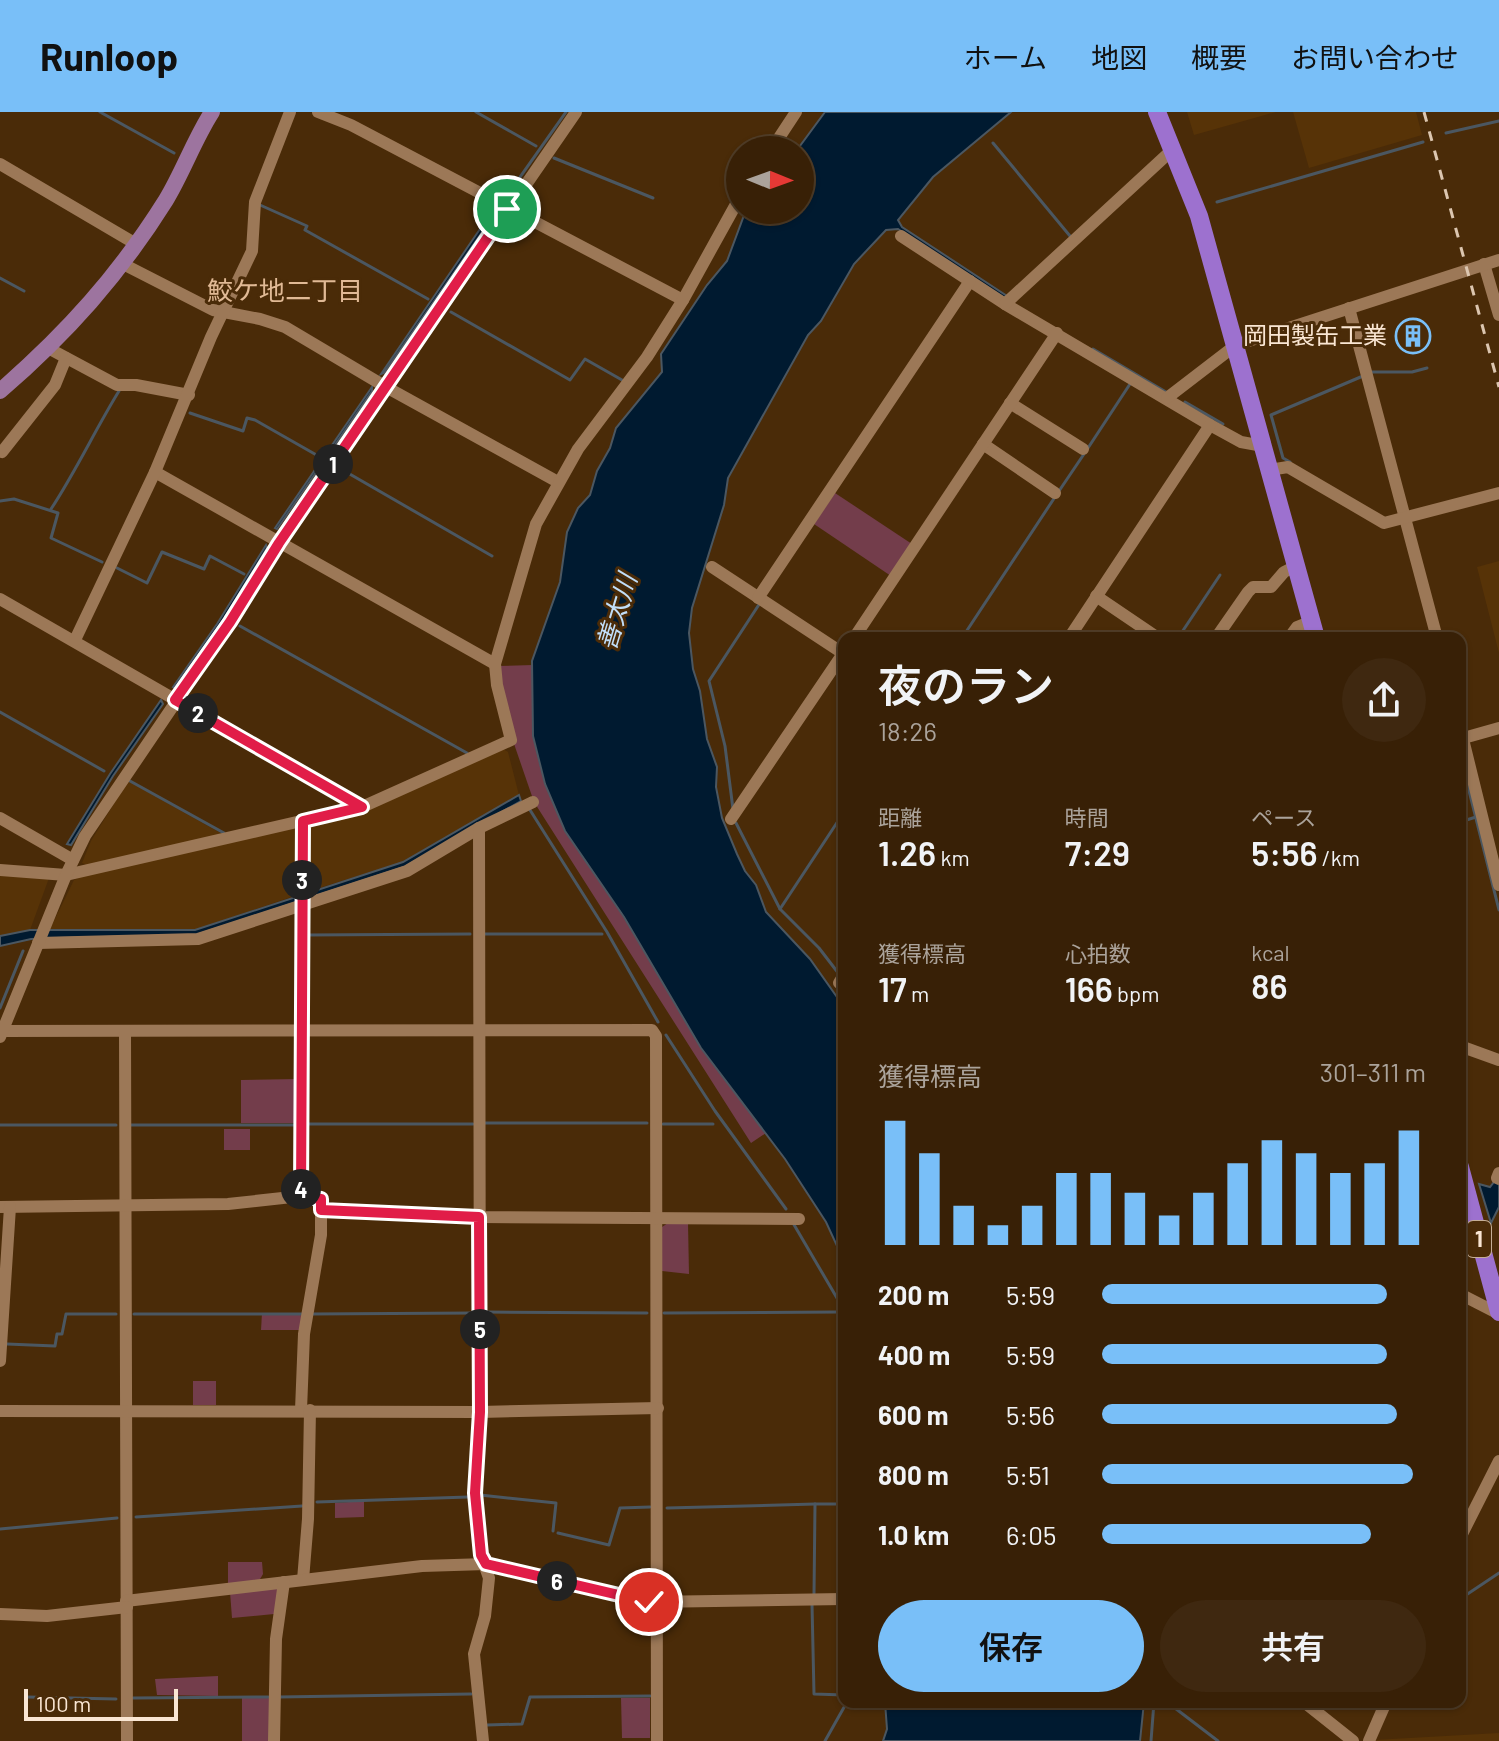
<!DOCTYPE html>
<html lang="ja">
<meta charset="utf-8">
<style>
:root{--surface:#382006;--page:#3f2810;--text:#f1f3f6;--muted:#aba39b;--line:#523e28;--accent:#79bff8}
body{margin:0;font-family:Barlow,"Noto Sans JP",sans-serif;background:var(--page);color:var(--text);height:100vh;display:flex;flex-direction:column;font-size:30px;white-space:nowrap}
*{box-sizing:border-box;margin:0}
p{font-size:26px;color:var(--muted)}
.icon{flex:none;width:44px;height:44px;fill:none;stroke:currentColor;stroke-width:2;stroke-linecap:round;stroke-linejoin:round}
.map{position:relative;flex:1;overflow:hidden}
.side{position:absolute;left:838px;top:520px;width:628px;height:1076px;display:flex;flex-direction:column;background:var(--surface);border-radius:16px;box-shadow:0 2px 6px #0004,0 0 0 2px var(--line)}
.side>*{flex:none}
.needle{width:52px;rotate:91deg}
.buttons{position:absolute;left:726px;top:24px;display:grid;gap:16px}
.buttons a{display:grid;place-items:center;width:88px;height:88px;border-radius:50%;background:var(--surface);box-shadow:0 2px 6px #0004,0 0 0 2px var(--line);font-size:40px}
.scale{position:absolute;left:24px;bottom:20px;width:154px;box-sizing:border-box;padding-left:8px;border:4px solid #fae6d3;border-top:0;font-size:22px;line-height:28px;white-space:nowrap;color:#fae6d3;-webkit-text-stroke:6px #4a2b08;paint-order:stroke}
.pin{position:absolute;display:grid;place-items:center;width:68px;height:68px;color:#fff;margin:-34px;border:4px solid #fff;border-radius:50%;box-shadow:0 2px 8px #0007}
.km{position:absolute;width:40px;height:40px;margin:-20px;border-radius:50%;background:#222;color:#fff;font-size:22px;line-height:40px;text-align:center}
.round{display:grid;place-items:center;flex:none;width:84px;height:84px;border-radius:42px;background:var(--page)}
.headline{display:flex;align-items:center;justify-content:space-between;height:136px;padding:0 40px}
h1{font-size:44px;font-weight:600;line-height:60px}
.figures{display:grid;grid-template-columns:repeat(3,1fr);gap:12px;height:136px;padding:8px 40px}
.figures div{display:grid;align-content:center}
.figures b{font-size:34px;font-weight:600}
.figures small{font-size:22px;font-weight:400}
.figures p{font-size:22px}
.chart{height:224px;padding:16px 40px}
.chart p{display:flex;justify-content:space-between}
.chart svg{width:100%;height:144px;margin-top:8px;stroke:var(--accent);stroke-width:6}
.button{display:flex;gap:16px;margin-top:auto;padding:16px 40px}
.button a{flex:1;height:92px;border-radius:48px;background:var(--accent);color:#111;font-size:32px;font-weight:600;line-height:92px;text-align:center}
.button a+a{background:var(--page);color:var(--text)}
ul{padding:0 40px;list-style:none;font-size:26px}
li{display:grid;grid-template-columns:128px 96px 1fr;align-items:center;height:60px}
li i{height:20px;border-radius:10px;background:var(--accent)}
header{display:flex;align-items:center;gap:48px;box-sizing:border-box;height:112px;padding:0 40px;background:var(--accent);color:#111}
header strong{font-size:38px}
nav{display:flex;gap:44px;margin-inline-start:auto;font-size:28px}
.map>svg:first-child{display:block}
.built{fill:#573307}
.green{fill:#733d4b}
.water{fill:#001a30;stroke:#4b5761;stroke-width:2}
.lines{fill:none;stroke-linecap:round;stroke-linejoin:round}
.stream{stroke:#4b5761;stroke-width:3}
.minor{stroke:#9c7857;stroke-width:12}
.major{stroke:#9d749f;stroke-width:16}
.highway{stroke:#9d71cf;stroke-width:18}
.rail{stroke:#dcc6b0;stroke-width:3;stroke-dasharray:10 10;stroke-linecap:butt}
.route-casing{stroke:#fff;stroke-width:16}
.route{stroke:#e11d48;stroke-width:10}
.labels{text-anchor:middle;stroke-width:6;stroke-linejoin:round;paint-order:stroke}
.shield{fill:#4a2b08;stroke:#c5ae96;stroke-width:2}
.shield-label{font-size:22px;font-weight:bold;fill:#fae6d3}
.poi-label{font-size:24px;fill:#fae6d3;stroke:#4a2b08;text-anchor:end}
.neighbourhood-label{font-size:26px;fill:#e0b995;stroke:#4a2b08}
.water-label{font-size:26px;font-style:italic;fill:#c0def9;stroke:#4a2b08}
</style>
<header>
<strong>Runloop</strong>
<nav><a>ホーム</a><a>地図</a><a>概要</a><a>お問い合わせ</a></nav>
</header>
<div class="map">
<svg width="1499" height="1629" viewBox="0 0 1499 1629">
<rect width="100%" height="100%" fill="#4a2b08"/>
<g class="built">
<polygon points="1187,0 1276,0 1194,23"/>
<polygon points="1293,0 1416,0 1422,23 1309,56"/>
<polygon points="1499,449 1499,541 1477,455"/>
<polygon points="503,637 508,640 519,683 403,750 306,780 308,719 313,711"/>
<polygon points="128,669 224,723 90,754 82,751 91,729"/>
<polygon points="295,714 298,718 297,783 195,818 49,819 74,768 85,763"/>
<polygon points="0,762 49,766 30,818 0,824"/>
<polygon points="1499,1621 1499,1629 1374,1629 1374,1628"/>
</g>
<g class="green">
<polygon points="835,381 912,432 891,464 814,412"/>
<polygon points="533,553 533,624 545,672 565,719 624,805 701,936 766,1021 751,1031 534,690 512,626 497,554"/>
<polygon points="297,967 297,1011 241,1011 241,968"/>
<rect x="224" y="1017" width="26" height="21"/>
<polygon points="668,1111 688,1111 689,1162 662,1159 662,1115"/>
<polygon points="262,1201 304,1201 302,1218 261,1218"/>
<rect x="193" y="1269" width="23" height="24"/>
<polygon points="364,1389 364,1405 335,1406 335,1391"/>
<polygon points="228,1450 262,1450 263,1462 259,1469 228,1472"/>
<polygon points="279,1476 274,1502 232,1506 230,1480"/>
<polygon points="218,1564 218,1584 157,1583 155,1567"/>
<polygon points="242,1586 270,1586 269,1629 242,1629"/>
<polygon points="621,1586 650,1586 650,1626 622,1626"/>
</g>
<g class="water">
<polygon points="825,0 1011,0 933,65 898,108 902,115 1007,184 1004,186 898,117 886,118 854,152 821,209 808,223 728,366 724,393 692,496 689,521 693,557 700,579 707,627 717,655 716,675 722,706 737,742 745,759 756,773 766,800 810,847 844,895 844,1149 826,1110 785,1047 701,936 624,805 565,719 545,672 533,624 532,549 560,470 567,420 578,396 590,383 597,359 610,336 616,316 662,260 661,242 707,173 727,149 746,98 800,98 800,38 797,38"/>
<polygon points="493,98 494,103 384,261 381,262"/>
<polygon points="372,275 372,279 277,417 275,416"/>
<polygon points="266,433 267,436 220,513 175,576 173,575 217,512"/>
<polygon points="161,588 163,592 113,664 71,733 67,732 110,662"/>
<polygon points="519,683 521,689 404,755 196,823 56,826 31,827 0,834 0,824 30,818 195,818 403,750"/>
<polygon points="1494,1070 1499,1072 1499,1095 1491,1111 1479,1072 1490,1075"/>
<polygon points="885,1590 1144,1590 1140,1629 883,1629 887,1617"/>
</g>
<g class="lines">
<g class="stream">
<polyline points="100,0 174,41"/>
<polyline points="476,0 536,34"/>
<polyline points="1446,21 1499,9"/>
<polyline points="993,31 1070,124"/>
<polyline points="554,46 653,86"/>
<polyline points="506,85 566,0"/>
<polyline points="1217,90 1423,30"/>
<polyline points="260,93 307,114 305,118 428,187"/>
<polyline points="0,166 24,179"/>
<polyline points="451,200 570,268 585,247 622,268"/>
<polyline points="1093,237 1166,280"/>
<polyline points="1372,260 1412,260 1427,256"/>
<polyline points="1185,290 1223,312"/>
<polyline points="190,301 243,319 247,306 255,308 320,345"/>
<polyline points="1088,336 1130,272"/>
<polyline points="1290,350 1283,346 1271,303 1363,264"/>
<polyline points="341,357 492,444"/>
<polyline points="1059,379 1084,342"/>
<polyline points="0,389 14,387 58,401 51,426 102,450"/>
<path d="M51,397C76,359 95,318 119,279"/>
<polyline points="117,456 147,471 162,440 204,457 210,444 244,462"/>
<polyline points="240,514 467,641"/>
<polyline points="962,526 1055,385"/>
<polyline points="1178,526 1220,463"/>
<polyline points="0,600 104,659"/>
<polyline points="1460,643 1499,798"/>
<polyline points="130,669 224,721"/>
<polyline points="733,697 725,634 709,569 760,491"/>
<polyline points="530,698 607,820 658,910"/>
<polyline points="1460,710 1476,705"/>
<polyline points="736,711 780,797 819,836 839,862"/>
<polyline points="780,797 844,700"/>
<polyline points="485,822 602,822"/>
<polyline points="307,823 470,822"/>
<polyline points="0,896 23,839"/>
<polyline points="666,923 715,999 786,1097"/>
<polyline points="483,1011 647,1011"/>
<polyline points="307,1012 473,1012"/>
<polyline points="663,1012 713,1012"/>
<polyline points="0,1013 116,1013"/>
<polyline points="131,1013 295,1013"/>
<polyline points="793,1111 844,1198"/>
<polyline points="486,1200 647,1201"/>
<polyline points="664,1201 839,1200"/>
<polyline points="134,1202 302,1202"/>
<polyline points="311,1202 474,1201"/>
<polyline points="7,1232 55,1234 57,1222 62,1222 66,1202 116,1202"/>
<polyline points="1460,1304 1460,1303"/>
<polyline points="480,1383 556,1391 553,1419"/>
<polyline points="317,1390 468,1385"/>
<polyline points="667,1396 815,1392"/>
<polyline points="136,1405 302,1394"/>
<polyline points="0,1417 117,1406"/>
<polyline points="558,1421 609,1433 620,1396 650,1395"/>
<polyline points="814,1482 815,1392 844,1392"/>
<polyline points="1460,1487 1499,1461"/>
<polyline points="812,1492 814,1582 844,1583"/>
<polyline points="27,1585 116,1587"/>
<polyline points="279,1585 471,1582"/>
<polyline points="133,1586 268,1585"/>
<polyline points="1167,1590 1218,1629"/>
<polyline points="487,1613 522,1612 530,1585 650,1584"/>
<polyline points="825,1629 847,1590"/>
<polyline points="1151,1629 1154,1590"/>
</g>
<g class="minor">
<polyline points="318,0 351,13 683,188"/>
<polyline points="771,38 796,0"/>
<polyline points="0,52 136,132"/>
<polyline points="901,124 1005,192 1210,313 1241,330 1263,334"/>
<polyline points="123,152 213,198 260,207 285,215 386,275 558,370"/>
<polyline points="1484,152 1499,203"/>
<polyline points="1005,192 1171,39"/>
<polyline points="1349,196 1437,526"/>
<polyline points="48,236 117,273 136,273 189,283"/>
<polyline points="1167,286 1236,233 1499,148"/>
<polyline points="1010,291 1083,337"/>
<polyline points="983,332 1055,381"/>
<polyline points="0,339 2,340 55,273 66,246"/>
<polyline points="1269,358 1288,355 1384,411 1499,381"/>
<polyline points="155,360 495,552"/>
<polyline points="712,455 844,542"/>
<polyline points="1096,484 1158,526"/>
<polyline points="758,486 970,169"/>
<polyline points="0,487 362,695"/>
<polyline points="854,526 1057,221"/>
<polyline points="1069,526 1210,313"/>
<polyline points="1216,526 1248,480 1253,475 1271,475 1284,460 1296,454"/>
<polyline points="1289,526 1297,515 1312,509"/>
<polyline points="75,528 155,360 211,225 252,139 255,90 290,0"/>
<polyline points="1460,615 1499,773"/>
<polyline points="1460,627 1499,616"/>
<polyline points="0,706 73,748"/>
<polyline points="731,707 844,540"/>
<polyline points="0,758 66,763 362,695 511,628 497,573 495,552 536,412 578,337 647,245 683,188 740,85"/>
<polyline points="38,831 198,827 407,759 479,716"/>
<polyline points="839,871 844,863"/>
<polyline points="0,919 652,918 656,924 657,1629"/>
<polyline points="125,919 127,1629"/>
<polyline points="0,925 66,763 85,724 230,510 279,431 576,0"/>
<polyline points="1460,934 1499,948"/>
<polyline points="1499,1061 1497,1066 1499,1067"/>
<polyline points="301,1084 303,709"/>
<polyline points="0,1095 228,1092 301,1084 321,1087 321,1123 304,1222 301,1298"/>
<polyline points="321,1098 479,1105 799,1107"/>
<polyline points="1460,1182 1499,1202"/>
<polyline points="0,1249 10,1095"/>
<polyline points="0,1299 480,1300 658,1296"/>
<polyline points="1460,1426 1499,1349"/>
<polyline points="303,1468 308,1407 310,1298"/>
<polyline points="126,1489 422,1454 486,1452 649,1490 844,1487"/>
<polyline points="0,1502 47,1504 127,1495"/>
<polyline points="1304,1590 1353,1629"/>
<polyline points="274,1629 276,1527 284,1470"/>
<polyline points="483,1629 474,1542 485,1504 489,1466 481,1443 475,1381 480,1300 479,716 533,690"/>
<polyline points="1369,1629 1386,1590"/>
</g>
<path class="major" d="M0,279C67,221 119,163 166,88C183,60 194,28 212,0"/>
<g class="highway">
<polyline points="1157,0 1199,104 1316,526"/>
<polyline points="1460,1055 1499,1200"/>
</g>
<polyline class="rail" points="1424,0 1499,275"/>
</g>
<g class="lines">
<g class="route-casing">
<polyline id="route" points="507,97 279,431 230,510 175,588 362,695 303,709 301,1084 321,1087 321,1098 479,1105 480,1300 475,1381 481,1443 486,1452 649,1490"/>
</g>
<use href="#route" class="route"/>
</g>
<defs>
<g id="building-ring" transform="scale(1.8)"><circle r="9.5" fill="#4a2b08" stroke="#79bff8" stroke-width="1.5"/><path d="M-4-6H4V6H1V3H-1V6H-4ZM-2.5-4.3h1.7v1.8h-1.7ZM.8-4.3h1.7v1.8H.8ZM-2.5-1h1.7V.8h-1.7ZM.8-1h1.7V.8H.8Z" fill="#79bff8"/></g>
</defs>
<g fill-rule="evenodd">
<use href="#building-ring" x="1413" y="224"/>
</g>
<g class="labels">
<rect class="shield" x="1467" y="1109" width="24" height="36" rx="6"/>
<g class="shield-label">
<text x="1479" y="1135">1</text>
</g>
<g class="poi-label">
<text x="1387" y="232">岡田製缶工業</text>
</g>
<g class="neighbourhood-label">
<text x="285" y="188">鮫ケ地二丁目</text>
</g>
<g class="water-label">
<text transform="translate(617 500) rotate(-73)" y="9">善太川</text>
</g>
</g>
</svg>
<div class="buttons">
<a><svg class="needle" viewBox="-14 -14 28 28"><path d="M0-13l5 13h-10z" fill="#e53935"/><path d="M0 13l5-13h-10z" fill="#aba39b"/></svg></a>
</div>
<div class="scale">100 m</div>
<div class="pin" style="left:507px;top:97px;background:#1e9e55"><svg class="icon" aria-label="arrive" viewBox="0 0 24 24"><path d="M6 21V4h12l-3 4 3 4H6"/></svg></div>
<div class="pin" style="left:649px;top:1490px;background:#d93025"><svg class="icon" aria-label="check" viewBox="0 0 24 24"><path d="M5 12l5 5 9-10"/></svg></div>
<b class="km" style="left:333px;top:352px">1</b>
<b class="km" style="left:198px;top:601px">2</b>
<b class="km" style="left:302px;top:768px">3</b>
<b class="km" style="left:301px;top:1077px">4</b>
<b class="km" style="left:480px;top:1217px">5</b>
<b class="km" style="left:557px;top:1469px">6</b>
<section class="side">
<div class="headline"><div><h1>夜のラン</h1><p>18:26</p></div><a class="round"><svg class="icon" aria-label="share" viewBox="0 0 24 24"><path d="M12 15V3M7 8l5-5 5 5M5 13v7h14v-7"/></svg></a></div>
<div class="figures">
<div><p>距離</p><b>1.26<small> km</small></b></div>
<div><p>時間</p><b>7:29</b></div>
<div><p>ペース</p><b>5:56<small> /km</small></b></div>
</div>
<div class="figures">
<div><p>獲得標高</p><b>17<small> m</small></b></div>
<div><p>心拍数</p><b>166<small> bpm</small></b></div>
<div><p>kcal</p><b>86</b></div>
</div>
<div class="chart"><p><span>獲得標高</span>301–311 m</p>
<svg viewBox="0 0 160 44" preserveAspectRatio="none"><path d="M5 44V6M15 44V16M25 44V32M35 44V38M45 44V32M55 44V22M65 44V22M75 44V28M85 44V35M95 44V28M105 44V19M115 44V12M125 44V16M135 44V22M145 44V19M155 44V9"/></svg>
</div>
<ul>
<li><b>200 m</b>5:59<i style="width:88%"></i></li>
<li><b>400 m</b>5:59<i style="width:88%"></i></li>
<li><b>600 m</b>5:56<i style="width:91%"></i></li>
<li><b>800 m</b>5:51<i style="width:96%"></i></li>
<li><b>1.0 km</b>6:05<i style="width:83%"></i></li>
</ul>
<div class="button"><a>保存</a><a>共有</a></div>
</section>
</div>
